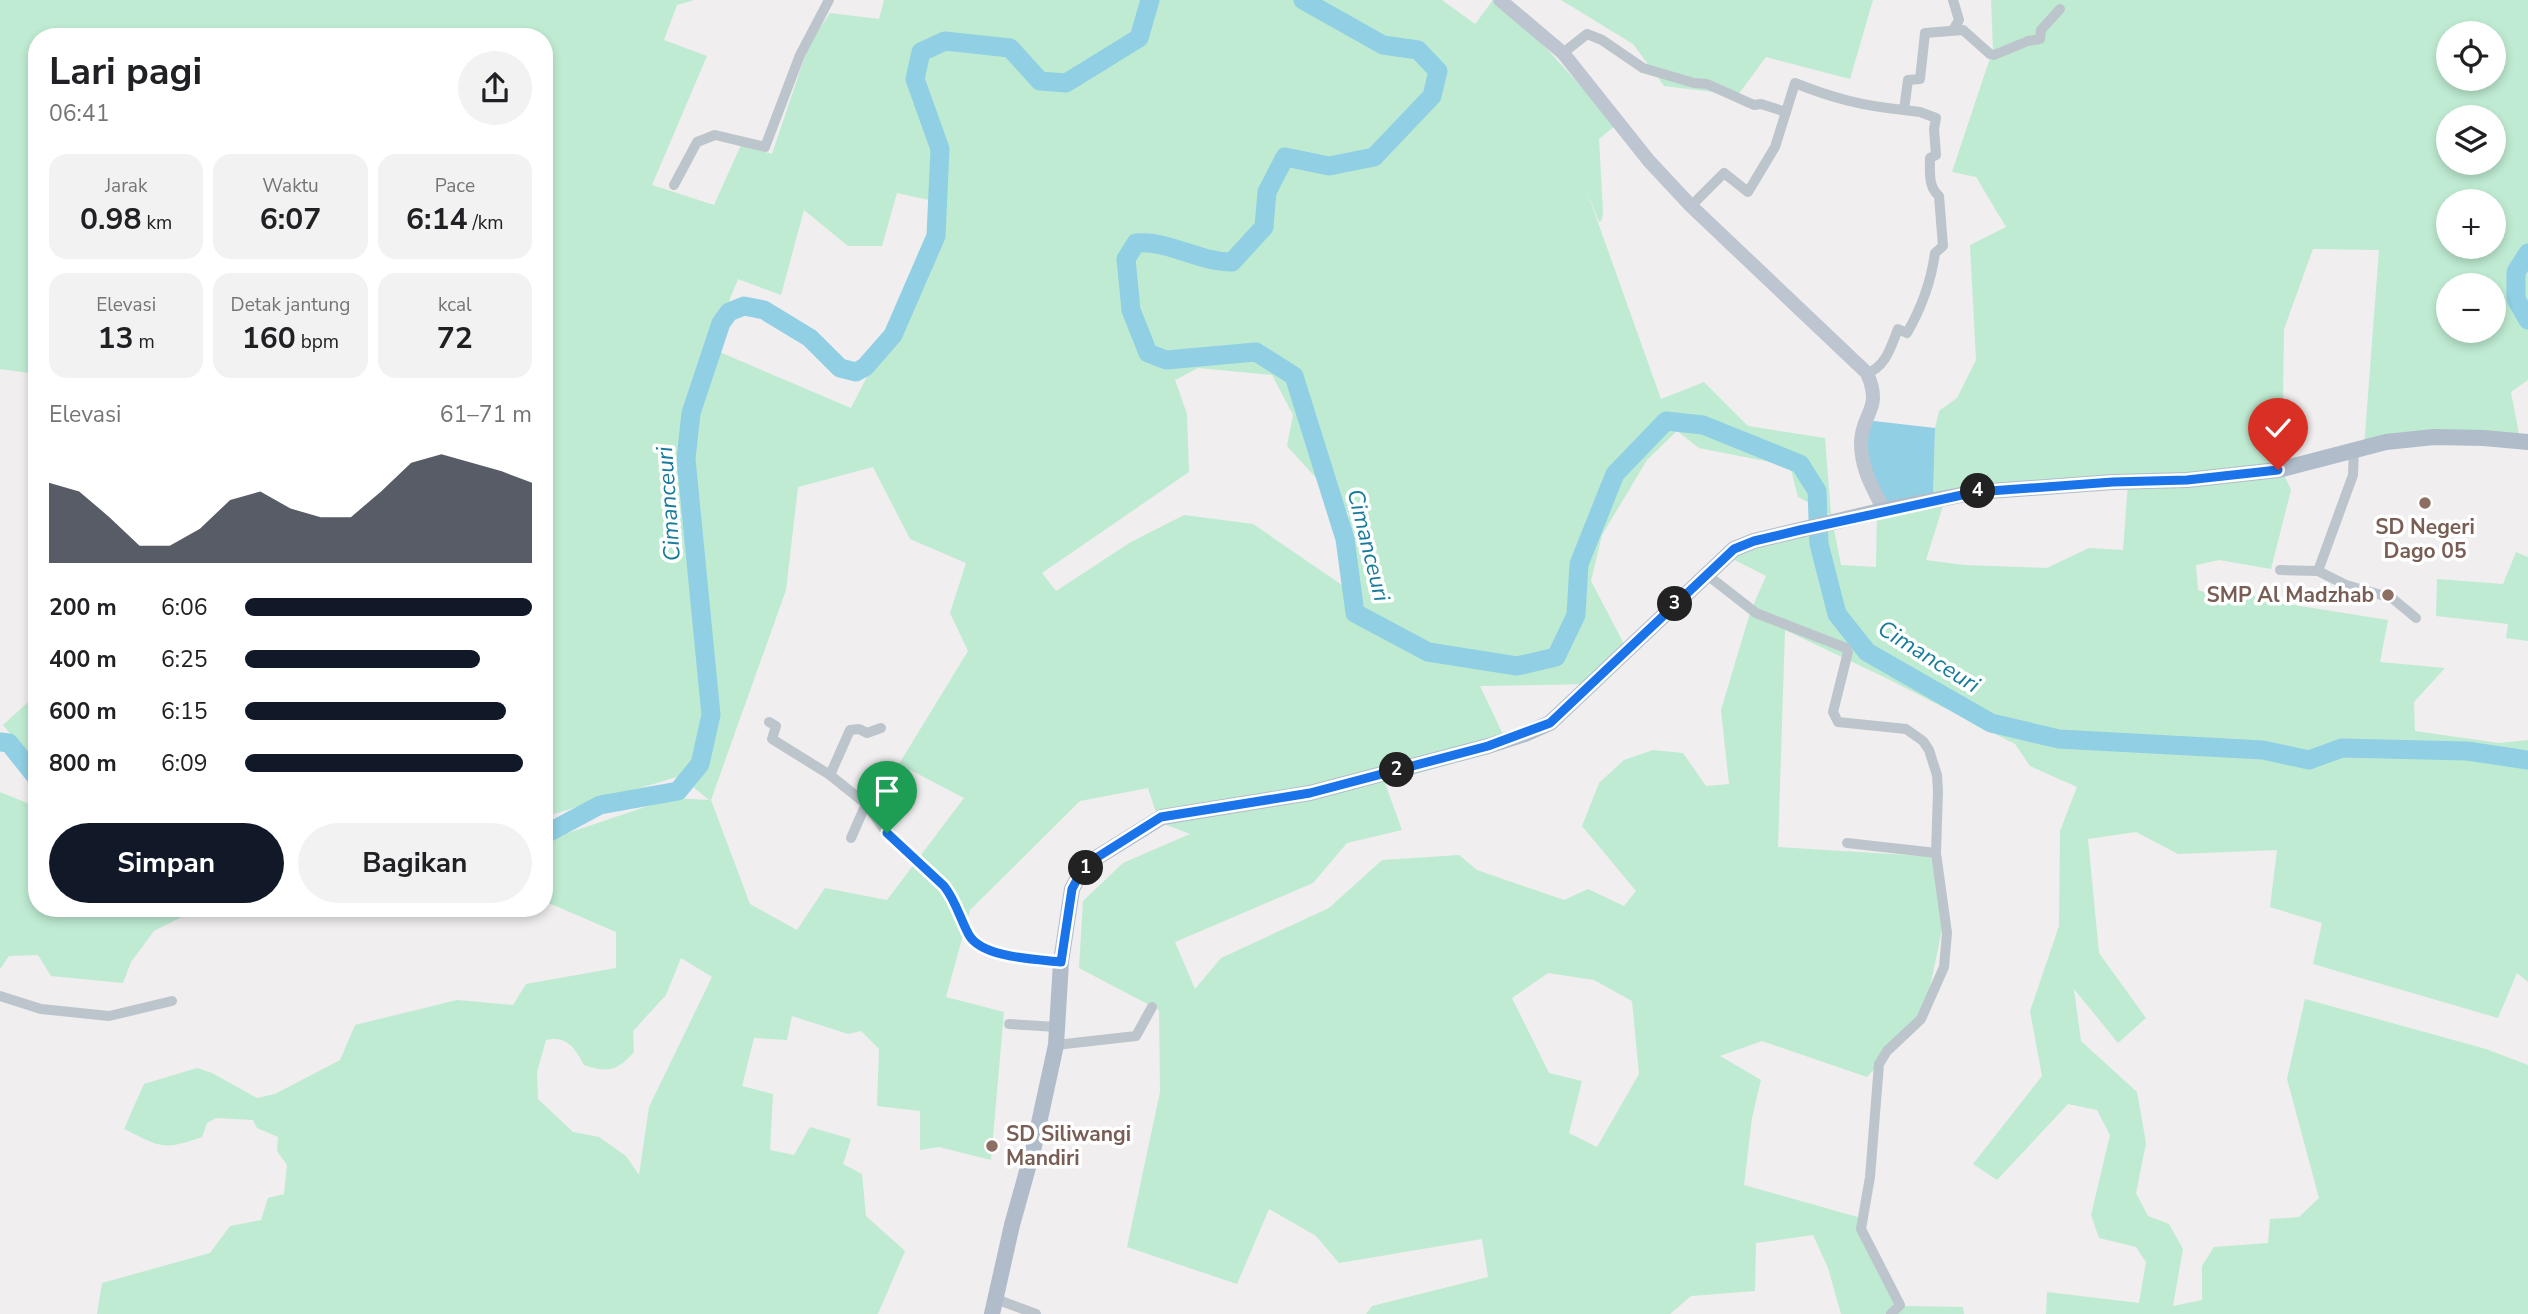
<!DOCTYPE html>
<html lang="id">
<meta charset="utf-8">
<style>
:root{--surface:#fff;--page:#f2f2f2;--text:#202124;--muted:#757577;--accent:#111827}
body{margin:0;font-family:"Nunito Sans",sans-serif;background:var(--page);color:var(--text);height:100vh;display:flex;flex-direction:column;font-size:26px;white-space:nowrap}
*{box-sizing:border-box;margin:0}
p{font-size:23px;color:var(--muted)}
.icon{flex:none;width:38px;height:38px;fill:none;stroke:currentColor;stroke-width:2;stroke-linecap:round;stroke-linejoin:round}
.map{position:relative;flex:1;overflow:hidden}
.side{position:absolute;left:28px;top:28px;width:525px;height:889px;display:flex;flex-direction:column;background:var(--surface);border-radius:28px;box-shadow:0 4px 10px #0003}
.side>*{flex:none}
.tools{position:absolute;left:2436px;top:21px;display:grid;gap:14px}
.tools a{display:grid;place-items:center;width:70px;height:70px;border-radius:50%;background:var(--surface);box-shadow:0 4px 10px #0003;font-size:35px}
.pin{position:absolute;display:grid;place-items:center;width:60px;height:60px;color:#fff;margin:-72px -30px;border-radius:50% 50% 50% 0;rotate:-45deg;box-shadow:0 0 7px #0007}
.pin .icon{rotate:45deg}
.km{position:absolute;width:35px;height:35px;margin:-18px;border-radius:50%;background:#222;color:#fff;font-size:19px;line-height:35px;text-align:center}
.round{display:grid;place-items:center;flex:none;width:74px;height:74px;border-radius:37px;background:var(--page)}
.head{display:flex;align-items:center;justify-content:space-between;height:119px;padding:0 21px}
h1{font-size:38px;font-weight:700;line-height:52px}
.stats{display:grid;grid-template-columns:repeat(3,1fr);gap:10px;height:119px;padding:7px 21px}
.stats div{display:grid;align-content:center;border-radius:18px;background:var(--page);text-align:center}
.stats b{font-size:30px;font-weight:700}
.stats small{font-size:19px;font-weight:400}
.stats p{font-size:19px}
.chart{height:196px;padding:14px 21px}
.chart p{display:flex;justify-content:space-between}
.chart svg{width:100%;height:126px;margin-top:7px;fill:var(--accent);opacity:.7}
.primary-button{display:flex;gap:14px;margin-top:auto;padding:14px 21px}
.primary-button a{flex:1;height:80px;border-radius:42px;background:var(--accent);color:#fff;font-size:28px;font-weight:700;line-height:80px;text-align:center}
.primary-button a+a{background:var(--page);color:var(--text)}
ul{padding:0 21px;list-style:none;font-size:23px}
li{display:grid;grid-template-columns:112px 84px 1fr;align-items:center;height:52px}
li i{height:18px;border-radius:9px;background:var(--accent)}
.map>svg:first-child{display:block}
.green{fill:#bfebd2;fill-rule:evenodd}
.water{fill:#90cfe4}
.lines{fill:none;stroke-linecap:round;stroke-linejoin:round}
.river{stroke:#90cfe4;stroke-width:19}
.street{stroke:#bdc5cc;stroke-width:10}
.secondary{stroke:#bdc5d0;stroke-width:14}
.primary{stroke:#b0bcca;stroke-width:16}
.route-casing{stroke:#fff;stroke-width:14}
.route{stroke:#1a73e8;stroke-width:9}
.education-dot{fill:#8d6e63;stroke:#fff;stroke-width:2.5}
.labels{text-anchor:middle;stroke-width:7;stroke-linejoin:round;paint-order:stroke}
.education-label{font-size:21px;font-weight:bold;fill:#785e54;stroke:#fff}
.water-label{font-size:23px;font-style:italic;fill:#187b9c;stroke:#fff}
</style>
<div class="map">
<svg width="2528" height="1314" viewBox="0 0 2528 1314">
<rect width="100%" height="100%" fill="#f0eeee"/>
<g class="green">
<path d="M0,0H694L677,5L664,40L707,56L652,185L714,205L741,145L772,154L809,44L830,13L879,19L884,0H1442L1475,24L1493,0L1526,26L1616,125L1599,139L1603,211L1602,220L1599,222L1586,189L1661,399L1704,382L1748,426L1825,438L1831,514L1841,565L1876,567L1877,511L1933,497L1935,428L1939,411L1957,398L1976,360L1970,245L2006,227L1976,177L1952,172L1993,49L1991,0H2528V380L2511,392L2521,445L2474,439L2364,448L2379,250L2313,249L2284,329L2282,470L2291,490L2271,569L2219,560L2196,565L2198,590L2223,599L2231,586L2263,600L2388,620L2380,662L2445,668L2414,702L2415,731L2499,743L2528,740V982L2517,973L2498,1018L2313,964L2322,923L2270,907L2277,850L2178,854L2136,832L2088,839L2099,953L2146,1018L2118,1043L2074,989L2081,1041L2137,1092L2146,1143L2136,1193L2148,1216L2169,1224L2183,1249L2173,1306L2202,1300V1266L2214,1247L2268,1243L2270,1219L2299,1217L2319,1198L2287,1079L2305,999L2486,1049L2528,1065V1314H2046L2047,1292L2139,1303L2146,1262L2136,1247L2099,1238L2091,1215L2110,1135L2097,1110L2068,1104L1997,1180L1973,1164L2042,1076L2030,1011L2059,926L2060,831L2077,787L2030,766L2015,744L1886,678L1785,630L1778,847L1939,857L1944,920L1924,1016L1867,1077L1762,1041L1720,1056L1761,1080L1752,1118L1744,1185L1861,1218L1905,1306L1963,1307L1964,1314H1841L1828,1268L1813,1235L1756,1243L1755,1291L1691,1296L1670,1314H1366L1372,1306L1488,1277L1482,1239L1339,1263L1316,1236L1269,1209L1237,1284L1127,1247L1160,1092L1159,1010L1079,968L1083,901L1123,863L1190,834L1159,822L1148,788L1080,801L970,910L946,997L1004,1012L991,1160L939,1147L920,1150V1111L877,1106L879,1049L861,1031L848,1034L792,1016L787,1040L754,1038L742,1086L773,1094L770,1150L794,1155L810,1127L851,1139L843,1164L862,1174L866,1216L905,1251L878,1314H97L102,1283L210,1253L230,1226L261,1220L268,1198L284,1194L287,1165L277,1151L278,1137L257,1128L253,1120L216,1118L207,1123L202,1137C162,1151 161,1147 124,1129L144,1084L197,1068L212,1073L257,1098L275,1094L340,1060L355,1025L457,1000L513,1005L526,984L616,968V932L544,901V841L672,798L709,800L680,776L544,817V37H37V374L0,369ZM2448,33H2494V79H2448ZM2448,117H2494V163H2448ZM897,193L929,200L940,235L851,408L710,348L738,279L781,295L804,210L848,246H882ZM2448,201H2494V247H2448ZM2448,285H2494V331H2448ZM1198,368L1272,375L1293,415L1287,446L1348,513L1361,598L1253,524L1184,515L1131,542L1056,591L1042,573L1189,472L1187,414L1175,380ZM1677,431L1699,448L1790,466L1798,497L1830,514L1725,555L1766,576L1750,613L1721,710L1729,784L1706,786L1683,753L1653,750L1624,760L1599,783L1582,826L1636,891L1624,906L1588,889L1564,900L1477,870L1459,855L1382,860L1329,908L1221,958L1195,989L1175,942L1313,883L1347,843L1402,830L1385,783L1509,747L1480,686L1596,684L1625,646L1591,581L1602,535L1647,460ZM873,467L910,539L966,563L950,613L968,651L899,764L964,798L887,900L825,888L797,930L750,904L711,800L786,590L798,487ZM2128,484L2123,550L2089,548L2047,568L1964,565L1926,560L1946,496ZM681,958L712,977L649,1107L639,1175L626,1156L599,1137L573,1132L538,1099L537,1072L546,1040C567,1035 575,1048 584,1065C608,1073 617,1071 634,1052L633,1031L666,995ZM1548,973L1594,980L1632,1001L1639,1074L1597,1147L1569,1133L1582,1081L1549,1073L1512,998Z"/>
<polygon points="1561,0 1873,0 1850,79 1766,57 1738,95 1664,86 1633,44"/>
<polygon points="2516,552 2528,557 2528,641 2506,638 2508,624 2436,616 2437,579 2503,584"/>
<polygon points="37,694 37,766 3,725"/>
<polygon points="0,792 37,807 37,908 199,908 154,931 131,962 123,983 51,976 38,955 9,956 0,969"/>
</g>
<polygon class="water" points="1865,420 1935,428 1933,498 1889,506 1865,479"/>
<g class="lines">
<g class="river">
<path d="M1303,0L1383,45L1418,50L1438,71L1432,96L1374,157L1329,166L1285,157L1267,192L1264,227L1232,262C1197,262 1169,240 1136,243L1126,259L1131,310L1148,353L1166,360L1256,352L1294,376L1345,539L1355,613L1428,652L1517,666L1556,657L1576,615L1579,564L1615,474L1666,421L1703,425L1800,464L1817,491L1819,544L1837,614L1867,652L1991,723L2059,739L2263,750L2309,760L2342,748L2467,751L2528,760"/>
<polyline points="2528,253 2516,272 2516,299 2528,320"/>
<polyline points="0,742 9,743 37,778"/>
<polyline points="544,835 600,805 678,791 700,764 711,715 686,459 691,413 721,323 729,312 744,306 764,310 810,338 840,368 856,372 865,367 893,335 936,236 940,149 915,79 921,52 945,41 1010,48 1040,81 1066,83 1139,38 1150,0"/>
</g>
<g class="street">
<polyline points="1953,0 1959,20 1953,30"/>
<polyline points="1563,53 1587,34 1602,40 1643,68 1694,83 1707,84 1754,105 1761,104 1786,112 1775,147 1748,192 1724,173 1691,206"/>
<path d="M1786,112L1795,83C1832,98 1863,106 1904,110"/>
<polyline points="674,185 697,142 715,135 765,147 800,55 829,0"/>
<path d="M1867,373C1886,367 1891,346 1898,329L1907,333C1922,307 1931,282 1935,253L1943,246L1939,196C1928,187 1930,172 1930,158L1936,155L1934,129L1936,118L1920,112L1904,110L1908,80L1920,79L1925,33L1963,30L1990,54L1994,55L2028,41L2040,39L2041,30L2060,9"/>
<polyline points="2280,570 2318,571 2346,585 2392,598 2416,618"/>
<polyline points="2318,571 2353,475 2354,449"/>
<polyline points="1706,574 1756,613 1846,648 1848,652 1833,712 1838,722 1906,729 1923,741 1929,750 1937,775 1938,791 1936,853 1947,933 1944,967 1921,1019 1887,1051 1879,1064 1870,1177 1861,1229 1900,1305 1891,1314"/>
<path d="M769,722L776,726L772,739L830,775L866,804L887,833L945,886C956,901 960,919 969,935C982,958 1036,959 1061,962"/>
<polyline points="830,775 850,730 859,729 867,733 881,728"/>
<polyline points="851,838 866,804"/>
<polyline points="1847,843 1936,853"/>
<polyline points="0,996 41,1009 109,1016 172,1001"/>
<polyline points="1009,1024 1057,1027"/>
<polyline points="1056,1045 1136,1036 1152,1007"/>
<polyline points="996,1299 1036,1314"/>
</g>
<path class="secondary" d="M1500,0L1563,53L1649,161L1691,206L1867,373C1883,410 1862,412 1861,442C1861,469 1872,487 1884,510"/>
<polyline class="primary" points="992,1314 1012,1225 1034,1146 1056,1045 1061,962 1072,889 1081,872 1096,858 1162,817 1310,793 1488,746 1525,734 1550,723 1734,549 1754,541 1884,510 1976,492 2113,482 2187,480 2278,470 2386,442 2434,437 2484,438 2528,442"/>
</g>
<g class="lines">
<g class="route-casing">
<path id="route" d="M887,833L944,886C956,901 960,919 969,935C982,958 1036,959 1061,962L1072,889L1081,872L1096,858L1161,817L1310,793L1488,746L1550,723L1734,549L1754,541L1800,530L1976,492L2113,482L2187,480L2278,470"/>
</g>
<use href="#route" class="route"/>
</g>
<g class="education-dot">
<circle cx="2425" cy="503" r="7"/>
<circle cx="2388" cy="595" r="7"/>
<circle cx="992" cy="1146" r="7"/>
</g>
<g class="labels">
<g class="education-label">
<text x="2425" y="534">SD Negeri<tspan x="2425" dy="24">Dago 05</tspan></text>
<text x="2374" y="602" text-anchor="end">SMP Al Madzhab</text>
<text x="1006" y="1141" text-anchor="start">SD Siliwangi<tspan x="1006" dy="24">Mandiri</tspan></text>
</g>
<g class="water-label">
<text transform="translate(668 504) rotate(-94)" y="8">Cimanceuri</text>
<text transform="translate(1369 545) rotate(76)" y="8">Cimanceuri</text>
<text transform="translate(1929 656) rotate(32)" y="8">Cimanceuri</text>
</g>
</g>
</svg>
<div class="tools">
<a><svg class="icon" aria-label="locate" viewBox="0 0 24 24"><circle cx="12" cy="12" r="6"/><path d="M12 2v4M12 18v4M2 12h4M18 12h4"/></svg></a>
<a><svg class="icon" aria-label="layers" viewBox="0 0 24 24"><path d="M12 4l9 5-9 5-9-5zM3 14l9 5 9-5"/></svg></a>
<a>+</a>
<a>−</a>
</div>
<div class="pin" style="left:887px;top:833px;background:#1e9e55"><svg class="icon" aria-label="arrive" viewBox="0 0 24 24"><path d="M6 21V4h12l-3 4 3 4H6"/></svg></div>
<div class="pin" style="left:2278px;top:470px;background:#d93025"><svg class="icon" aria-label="check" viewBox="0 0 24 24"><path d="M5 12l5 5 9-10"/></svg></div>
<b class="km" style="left:1086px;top:868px">1</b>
<b class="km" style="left:1397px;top:770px">2</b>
<b class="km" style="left:1675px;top:604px">3</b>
<b class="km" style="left:1978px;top:491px">4</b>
<section class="side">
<div class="head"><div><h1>Lari pagi</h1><p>06:41</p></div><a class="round"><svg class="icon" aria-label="share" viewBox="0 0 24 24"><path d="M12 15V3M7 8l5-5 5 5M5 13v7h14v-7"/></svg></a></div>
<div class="stats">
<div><p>Jarak</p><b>0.98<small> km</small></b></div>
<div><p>Waktu</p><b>6:07</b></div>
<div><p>Pace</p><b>6:14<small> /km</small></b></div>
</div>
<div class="stats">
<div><p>Elevasi</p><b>13<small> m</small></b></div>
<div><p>Detak jantung</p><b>160<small> bpm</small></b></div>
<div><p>kcal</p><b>72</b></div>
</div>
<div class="chart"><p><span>Elevasi</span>61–71 m</p>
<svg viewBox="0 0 160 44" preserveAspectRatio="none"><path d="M0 44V16L10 19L20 28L30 38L40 38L50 32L60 22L70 19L80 25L90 28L100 28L110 19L120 9L130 6L140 9L150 12L160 16V44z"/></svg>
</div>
<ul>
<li><b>200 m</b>6:06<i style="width:100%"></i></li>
<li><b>400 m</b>6:25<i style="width:82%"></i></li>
<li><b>600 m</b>6:15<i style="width:91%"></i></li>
<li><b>800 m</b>6:09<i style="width:97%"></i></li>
</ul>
<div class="primary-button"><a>Simpan</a><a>Bagikan</a></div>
</section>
</div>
